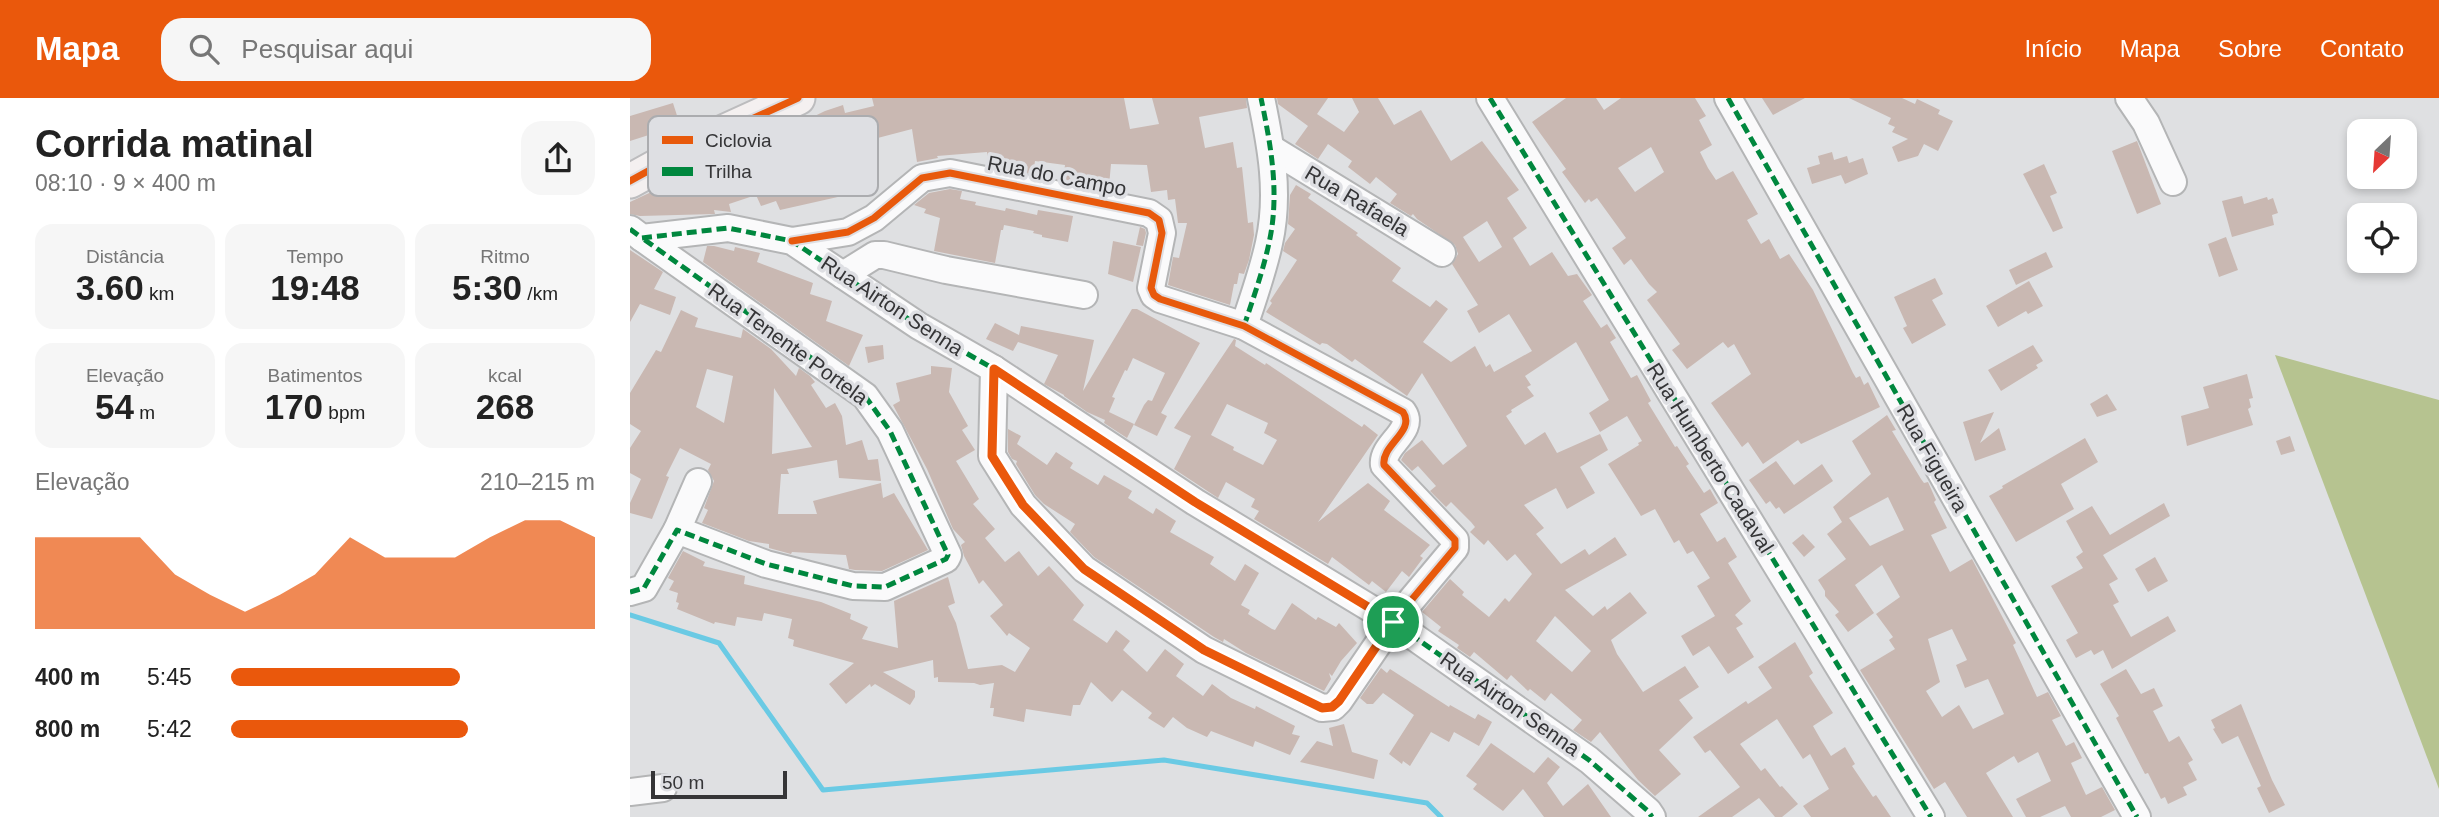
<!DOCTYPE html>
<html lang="pt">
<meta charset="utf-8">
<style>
:root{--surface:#fff;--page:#f6f6f6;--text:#222;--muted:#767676;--accent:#ea580c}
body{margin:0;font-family:Helvetica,sans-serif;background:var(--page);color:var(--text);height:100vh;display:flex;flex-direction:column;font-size:26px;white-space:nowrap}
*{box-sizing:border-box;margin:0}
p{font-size:23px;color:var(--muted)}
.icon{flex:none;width:38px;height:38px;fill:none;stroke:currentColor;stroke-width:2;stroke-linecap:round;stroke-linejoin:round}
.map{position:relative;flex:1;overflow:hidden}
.side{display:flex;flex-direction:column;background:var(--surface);width:630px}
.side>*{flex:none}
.needle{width:46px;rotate:205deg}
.controls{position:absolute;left:1717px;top:21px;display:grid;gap:14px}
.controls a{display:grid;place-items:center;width:70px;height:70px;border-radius:14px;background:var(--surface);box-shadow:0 4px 10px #0003;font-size:35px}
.scale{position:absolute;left:21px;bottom:18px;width:136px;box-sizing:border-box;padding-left:7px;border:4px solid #353537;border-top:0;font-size:19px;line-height:24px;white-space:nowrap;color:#353537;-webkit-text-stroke:5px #dedfe3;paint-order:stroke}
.pin{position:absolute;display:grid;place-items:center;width:60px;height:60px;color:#fff;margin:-30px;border:4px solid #fff;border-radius:50%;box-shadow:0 2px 7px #0007}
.round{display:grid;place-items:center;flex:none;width:74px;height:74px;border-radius:21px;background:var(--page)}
.overview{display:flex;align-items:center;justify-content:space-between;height:119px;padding:0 35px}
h1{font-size:38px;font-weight:700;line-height:52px}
.stats{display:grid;grid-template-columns:repeat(3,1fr);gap:10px;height:119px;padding:7px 35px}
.stats div{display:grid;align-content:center;border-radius:18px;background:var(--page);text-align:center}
.stats b{font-size:35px;font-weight:700}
.stats small{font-size:19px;font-weight:400}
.stats p{font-size:19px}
.chart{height:196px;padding:14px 35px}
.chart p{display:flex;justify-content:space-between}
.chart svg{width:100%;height:126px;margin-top:7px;fill:var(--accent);opacity:.7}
ul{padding:0 35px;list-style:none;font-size:23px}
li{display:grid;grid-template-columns:112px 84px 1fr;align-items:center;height:52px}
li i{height:18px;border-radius:9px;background:var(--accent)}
header{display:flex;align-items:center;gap:42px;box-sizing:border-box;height:98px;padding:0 35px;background:var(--accent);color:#fff}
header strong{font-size:33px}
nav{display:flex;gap:38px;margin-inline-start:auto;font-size:24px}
.search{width:490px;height:63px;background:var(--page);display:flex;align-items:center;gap:18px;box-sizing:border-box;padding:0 24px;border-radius:21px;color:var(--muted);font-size:26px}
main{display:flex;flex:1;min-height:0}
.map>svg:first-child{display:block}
.forest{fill:#b6c390}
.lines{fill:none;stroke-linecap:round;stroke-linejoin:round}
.stream{stroke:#6acae4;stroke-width:5}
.building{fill:#c9b8b2;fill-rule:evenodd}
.minor-casing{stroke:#b4b5b6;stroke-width:30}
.major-casing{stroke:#bcbcbe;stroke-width:37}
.minor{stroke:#fafafb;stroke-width:26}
.major{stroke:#f4f0f0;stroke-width:33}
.quiet{stroke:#00873e;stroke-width:5;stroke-dasharray:10 5;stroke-linecap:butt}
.cycleway-casing{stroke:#dedfe3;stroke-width:11}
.cycleway{stroke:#e8590c;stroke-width:7}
.route-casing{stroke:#fff;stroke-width:14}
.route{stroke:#ea580c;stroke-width:9}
.labels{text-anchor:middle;stroke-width:7;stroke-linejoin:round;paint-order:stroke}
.street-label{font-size:21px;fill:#353537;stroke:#dedfe3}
.key{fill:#dedfe3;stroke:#abacaf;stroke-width:2}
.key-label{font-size:19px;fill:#353537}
</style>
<header>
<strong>Mapa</strong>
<div class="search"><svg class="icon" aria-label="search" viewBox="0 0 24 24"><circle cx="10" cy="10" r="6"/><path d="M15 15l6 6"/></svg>Pesquisar aqui</div>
<nav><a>Início</a><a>Mapa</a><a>Sobre</a><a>Contato</a></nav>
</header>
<main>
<section class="side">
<div class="overview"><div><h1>Corrida matinal</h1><p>08:10 · 9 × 400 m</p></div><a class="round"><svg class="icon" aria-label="share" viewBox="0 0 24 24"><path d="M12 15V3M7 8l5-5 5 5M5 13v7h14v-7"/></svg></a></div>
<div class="stats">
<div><p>Distância</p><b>3.60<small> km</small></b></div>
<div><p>Tempo</p><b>19:48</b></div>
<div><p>Ritmo</p><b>5:30<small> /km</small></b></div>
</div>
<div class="stats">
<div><p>Elevação</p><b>54<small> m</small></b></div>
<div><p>Batimentos</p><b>170<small> bpm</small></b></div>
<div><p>kcal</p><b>268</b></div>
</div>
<div class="chart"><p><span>Elevação</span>210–215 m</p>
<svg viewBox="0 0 160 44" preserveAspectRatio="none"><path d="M0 44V12L10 12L20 12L30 12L40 25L50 32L60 38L70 32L80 25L90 12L100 19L110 19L120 19L130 12L140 6L150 6L160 12V44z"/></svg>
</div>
<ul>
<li><b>400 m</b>5:45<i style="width:63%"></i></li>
<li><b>800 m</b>5:42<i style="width:65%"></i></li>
</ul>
</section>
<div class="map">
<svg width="1809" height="719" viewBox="0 0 1809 719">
<rect width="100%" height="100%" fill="#dfe0e2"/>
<polygon class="forest" points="1645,257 1809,302 1809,691"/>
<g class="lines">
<polyline class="stream" points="0,517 89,545 193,692 534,662 797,705 811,719"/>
</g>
<g class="building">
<polygon points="242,0 494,0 500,31 529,26 522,0 616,0 617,10 569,19 575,50 603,44 607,70 612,69 618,125 623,124 624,137 619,162 614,176 609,175 607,186 604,186 600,207 538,187 543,159 549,160 557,125 548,125 545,101 538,102 537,92 521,94 517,67 481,66 479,88 433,82 435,67 405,63 403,76 358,67 357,54 307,58 308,60 287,64 282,31 240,42 237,30 208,37 230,94 150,112 146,103 131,108 126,97 99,106 101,114 84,112 85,116 10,118 0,116 0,104 66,73 68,76 94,66 90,57 112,47 114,51 163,31 162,29 195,13 213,7 215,15 244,8"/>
<path d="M647,0H698L687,16L714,34L729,14L722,0H748L764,27L791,12L821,63L852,43L889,92L877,100L897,130L883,140L900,168L922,154L938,178L947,176L962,197L953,203L971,230L977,226L986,240L980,244L1001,280L1007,277L1021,303L1018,305L1045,349L1047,348L1059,366L1056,368L1074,395L1080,391L1088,405L1070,416L1087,444L1095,439L1107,459L1098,465L1121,503L1105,517L1113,526L1106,530L1124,559L1098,576L1079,548L1063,558L1051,538L1085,518L1067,488L1080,480L1063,453L1057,456L1049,442L1044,445L1025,411L1011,418L978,366L1009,347L1008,345L1012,343L997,318L970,334L959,315L979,302L946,244L895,278L901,287L897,289L904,298L881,312L882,314L876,318L895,347L915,334L927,355L970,336L978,352L950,369L965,395L937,411L926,390L894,407L914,430L906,436L931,466L955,451L959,457L985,439L997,457L935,492L963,518L975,508L977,512L1000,494L1017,515L981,542L987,556L1013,594L1055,568L1069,589L1049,602L1063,620L1029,652L1051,676L1025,698L1008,682L970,634L961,644L943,632L952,622L921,595L915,603L900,591L898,593L881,577L877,582L844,554L840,559L827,550L829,547L808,533L811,529L792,514L820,481L834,494L832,497L859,519L875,500L879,504L902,476L885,456L877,463L858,442L854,447L840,434L845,429L841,424L821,404L816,409L800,393L806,388L788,368L782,373L771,362L775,355L792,342L813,367L837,348L792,275L777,298L725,261L722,264L697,246L692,245L690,247L636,214L642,205L640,203L667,162L653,153L655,145L665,131L658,126L660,97L666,87L681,96L678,100L728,135L726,137L771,170L762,183L800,209L806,202L818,211L793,244L821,264L845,248L856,269L860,266L864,274L902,253L879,216L849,235L837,213L848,207L822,166L828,156L825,147L787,121L783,116L781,118L760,105L767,96L746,79L740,86L718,69L722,63L698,46L688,61L665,46L678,28L648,6ZM857,123L872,149L849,164L833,139ZM925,518L961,553L942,574L906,543Z"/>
<path d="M936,0H966L974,12L991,0H1065L1076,18L1069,22L1082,47L1070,54L1078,70L1086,82L1103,73L1128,116L1117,122L1131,146L1139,141L1150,161L1159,156L1183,192L1223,275L1226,280L1230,278L1234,287L1238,284L1250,309L1171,346L1168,342L1133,366L1118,344L1112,349L1081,305L1121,276L1104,246L1098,250L1093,244L1057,271L1042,252L1050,246L1017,202L1027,194L1019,186L1001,161L994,167L982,150L996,140L967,100L961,104L959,101L955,105L932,74L936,71L902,24ZM1021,49L1034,74L1005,94L988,70Z"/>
<polygon points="1132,0 1175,0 1143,17"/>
<polygon points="1219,0 1272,0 1285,6 1287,1 1310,12 1308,16 1323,23 1308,53 1294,46 1288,58 1268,64 1262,49 1278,41 1262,34 1265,29 1258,26 1261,20"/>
<polygon points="43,5 50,27 0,43 0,18"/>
<polygon points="1507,43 1531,106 1507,116 1482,53"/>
<polygon points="1202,54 1204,62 1217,58 1219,65 1233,60 1238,76 1215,86 1211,77 1182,86 1177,70 1190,66 1188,58"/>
<polygon points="1414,66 1427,95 1420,98 1433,130 1423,134 1393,76"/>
<polygon points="320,91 332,93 330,101 346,104 345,107 375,113 376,110 407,117 408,112 443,118 438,144 412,139 412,137 403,135 404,133 374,127 373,132 371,132 365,165 304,153 310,120 294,115 296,111 284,107 299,95"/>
<polygon points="1612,98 1614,106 1637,99 1638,102 1643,100 1648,115 1642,117 1644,127 1602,139 1592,103"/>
<polygon points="510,129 515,131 516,135 513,148 506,147"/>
<polygon points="1596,139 1608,172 1589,179 1578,146"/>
<polygon points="483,143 511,149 503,184 478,176"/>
<polygon points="77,148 84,148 104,153 105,149 130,155 127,164 183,185 180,196 202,203 196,223 233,237 219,268 73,164"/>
<polygon points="0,152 33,174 24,191 46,199 40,217 10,206 0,224"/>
<polygon points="1416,154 1423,169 1386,187 1379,172"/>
<polygon points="1305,180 1313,196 1302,202 1316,227 1282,246 1273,230 1277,228 1264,199"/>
<polygon points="1399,183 1413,208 1398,216 1396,213 1368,229 1356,208"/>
<polygon points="502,211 507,211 570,245 531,315 537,318 527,338 504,327 514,307 518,302 522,303 535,275 503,260 497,273 495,272 482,299 485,300 479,314 504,326 497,340 474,325 475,322 457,314 434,298 434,297 414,286 428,257 388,244 383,253 356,241 365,225 389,237 391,228 464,242 453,293"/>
<path d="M51,212L68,220L65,229L111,240L113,231L141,251L166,278L169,270L180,278L185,284L181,287L196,310L205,305L212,318L216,347L232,342L238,362L248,361L251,383L209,380L207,362L157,371L159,376H151L148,416H187L183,403L251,385L253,400L264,395L298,452L252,473L225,472L219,471L216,457L162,454L161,456L139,450V446L119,443L72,425L78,412L74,410L84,383L78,372L81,366L50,350L36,378L39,379L22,421L0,415V405L11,381L0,375V350L11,333L0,326V295L26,252L31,254ZM77,271L103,278L94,325L66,309ZM144,290L182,349L142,356Z"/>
<path d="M604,241L606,242L605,248L635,267L636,265L732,329L734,326L748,337L688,424L738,385L760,403L754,412L800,447L790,458L793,460L779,479L772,473L756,494L742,483L739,487L702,459L698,466L624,421L629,413L621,409L625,401L596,384L588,400L544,371L561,338L544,330ZM597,306L638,325L634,335L647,342L633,367L603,352L604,349L581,337Z"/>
<polygon points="253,247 254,261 238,265 235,249"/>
<polygon points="1403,247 1413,263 1406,267 1408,270 1371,293 1358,272"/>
<polygon points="301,268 322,270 319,294 338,328 332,332 345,352 326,363 349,401 343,406 365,431 355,440 375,464 389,453 408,478 419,468 454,507 443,522 477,545 486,532 500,543 493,552 517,574 535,551 554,566 546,578 573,598 582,586 601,600 625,611 626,608 665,628 662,636 670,638 660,657 625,643 623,649 581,633 577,639 557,630 543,619 534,630 518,620 522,615 492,592 482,604 461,584 450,607 443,607 441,618 396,611 394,624 363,618 364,610 360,610 364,585 350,587 344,585 308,584 308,579 304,580 303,562 253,574 285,593 285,599 280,607 245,586 241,589 240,586 216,606 199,586 224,565 163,548 164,542 158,540 162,521 134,515 132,523 107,519 105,528 85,524 84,526 47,511 49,505 46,504 48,495 39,492 44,483 38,480 53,453 75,464 73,468 115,478 114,486 191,504 221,516 220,521 238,529 232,541 268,550 264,503 318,479 325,505 318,508 326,525 338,571 372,567 385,574 400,550 379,535 377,538 360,518 373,507 353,482 349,486 334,458 331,447 335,444 323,431 297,371 263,307 270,303 266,285 301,276"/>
<polygon points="1617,276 1623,300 1619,301 1621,309 1618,311 1623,327 1557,348 1551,318 1579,310 1573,289"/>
<polygon points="1477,296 1487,312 1467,319 1460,306"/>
<polygon points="1364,314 1350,345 1369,330 1376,352 1345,363 1333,324"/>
<path d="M1257,317L1266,332L1262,333L1291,381L1294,385L1298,384L1306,402L1304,404L1317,430L1301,437L1320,474L1342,461L1386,545L1383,547L1407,599L1418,594L1431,618L1422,622L1436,648L1444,644L1452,660L1441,665L1456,697L1472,689L1485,712L1471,719H1441L1435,708L1410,719H1396L1386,701L1421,683L1408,654L1388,665L1384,658L1356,675L1383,719H1337L1315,684L1304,691L1230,572L1265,551L1259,542L1263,539L1246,516L1270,499L1252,467L1225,487L1244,515L1218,534L1205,517L1209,514L1195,498V493L1188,482L1216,461L1197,436L1212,424L1203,409L1241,376L1222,343ZM1258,399L1274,432L1240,448L1219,420ZM1322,531L1337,562L1326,567L1335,590L1358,581L1374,616L1343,631L1329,607L1312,619L1296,593L1310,584L1298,541Z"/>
<polygon points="378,331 391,338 387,346 417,367 426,354 443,365 440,370 468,387 474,377 502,393 498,400 523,416 526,410 546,423 540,434 584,459 580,466 605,483 615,466 629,475 611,507 620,512 618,516 642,531 645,532 662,505 686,522 688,519 706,529 709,525 727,545 711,563 702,578 699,575 701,581 694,593 616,555 594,541 593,544 584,539 464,459 440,434 445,426 414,406 405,397 386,366 387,363 382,361 378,354"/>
<polygon points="1660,338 1665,353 1651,357 1646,343"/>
<polygon points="1455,340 1468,364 1431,386 1444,411 1386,444 1359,398 1373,390 1372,388"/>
<polygon points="1146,363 1164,387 1192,366 1203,383 1154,416 1149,409 1146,411 1140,403 1136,406 1119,382"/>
<polygon points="1534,405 1540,418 1473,457 1488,481 1479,486 1489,504 1483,507 1501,539 1538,518 1546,533 1482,571 1473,552 1464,557 1461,552 1446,560 1436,542 1448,535 1421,488 1453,470 1446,459 1453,454 1436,423 1462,408 1480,437"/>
<polygon points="1173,436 1185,449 1174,459 1162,445"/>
<polygon points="1525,459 1538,483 1518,494 1505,471"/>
<polygon points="1165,544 1183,575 1179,578 1203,615 1183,628 1191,642 1201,658 1215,649 1225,666 1222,668 1243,699 1246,697 1261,719 1181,719 1173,708 1199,691 1180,656 1173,661 1147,621 1110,646 1131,673 1135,670 1150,689 1152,688 1168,706 1152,719 1145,719 1129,700 1102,719 1068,719 1110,689 1080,652 1075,655 1063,639 1116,603 1118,606 1142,590 1128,569"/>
<polygon points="751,570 757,575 760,571 819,609 820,607 845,621 848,616 862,624 849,648 824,634 819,644 801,634 780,668 773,663 772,666 759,656 784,617 753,595 743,606 737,606 730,600"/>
<polygon points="1496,571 1511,596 1524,590 1533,608 1523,613 1539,644 1549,638 1563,662 1558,665 1567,682 1553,689 1557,697 1538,706 1535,699 1531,701 1518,675 1515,676 1486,620 1489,618 1470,586"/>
<polygon points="1611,606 1642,682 1655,707 1639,715 1627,690 1631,688 1608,638 1592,646 1583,631 1585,630 1581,622"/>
<polygon points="714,626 722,654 748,662 744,681 670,664 687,643 703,648 699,630"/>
<polygon points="861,645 904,675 918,659 930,669 917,685 933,708 958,686 981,719 914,719 893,691 873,713 843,691 847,686 836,678"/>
</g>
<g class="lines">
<g class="minor-casing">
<g id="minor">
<polyline points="860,0 1301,719"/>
<polyline points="1098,0 1507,719"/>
<polyline points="1499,0 1516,25 1543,84"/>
<polyline points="642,51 812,155"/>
<polyline points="0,131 12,140 98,130 162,143 289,228 364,271 565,404 763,524 959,662 1018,713 1022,719"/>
<path d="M162,143L218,134L244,120L292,80L320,75L519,115L529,122L532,135L521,190L524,197L530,201L614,228L773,314C786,333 751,347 754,367L825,442V450L763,524L709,603L703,609L692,610L574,552L454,471L393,407L362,358L364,271"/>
<polyline points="213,177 245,157 254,157 316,172 454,197"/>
<path d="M614,228C623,201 633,173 639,145C650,96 641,48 631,0"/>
<polyline points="47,432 68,384"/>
<polyline points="0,494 14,490 47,432 136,466 223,488 255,489 316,461 318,457 260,333 235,298 12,140"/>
<polyline points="0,694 33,690"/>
</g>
</g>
<g class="major-casing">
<polyline id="major" points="0,83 69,45 168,0"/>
</g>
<use href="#minor" class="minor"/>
<use href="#major" class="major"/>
<g class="quiet">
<polyline points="860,0 1301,719"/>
<polyline points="1098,0 1507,719"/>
<polyline points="0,131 12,140 98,130 162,143 289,228 364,271 565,404 763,524 959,662 1018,713 1022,719"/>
<path d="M614,228C623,201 633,173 639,145C650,96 641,48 631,0"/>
<polyline points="0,494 14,490 47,432 136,466 223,488 255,489 316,461 318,457 260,333 235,298 12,140"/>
</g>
<g class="cycleway-casing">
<g id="cycleway">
<polyline points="0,83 69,45 168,0"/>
<path d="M162,143L218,134L244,120L292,80L320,75L519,115L529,122L532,135L521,190L524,197L530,201L614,228L773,314C786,333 751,347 754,367L825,442V450L763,524L709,603L703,609L692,610L574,552L454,471L393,407L362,358L364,271"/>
</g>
</g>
<use href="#cycleway" class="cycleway"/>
</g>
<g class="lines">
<g class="route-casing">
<polygon id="route" points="364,271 565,404 763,524 709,603 702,609 692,610 574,552 454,471 393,407 362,358"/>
</g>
<use href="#route" class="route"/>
</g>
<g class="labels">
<g class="street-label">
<text transform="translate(427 78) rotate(11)" y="7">Rua do Campo</text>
<text transform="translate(727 103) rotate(31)" y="7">Rua Rafaela</text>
<text transform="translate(262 208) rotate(33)" y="7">Rua Airton Senna</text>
<text transform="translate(158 246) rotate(36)" y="7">Rua Tenente Portela</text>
<text transform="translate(1080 360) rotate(58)" y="7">Rua Humberto Cadaval</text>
<text transform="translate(1302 360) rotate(60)" y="7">Rua Figueira</text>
<text transform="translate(880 606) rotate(35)" y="7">Rua Airton Senna</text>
</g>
</g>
<rect x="18" y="18" width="230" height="80" rx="10" class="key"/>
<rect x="32" y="38" width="31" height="8" fill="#e8590c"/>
<rect x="32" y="69" width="31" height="9" fill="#00873e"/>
<g class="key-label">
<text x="75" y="49">Ciclovia</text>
<text x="75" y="80">Trilha</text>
</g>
</svg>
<div class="controls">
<a><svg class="needle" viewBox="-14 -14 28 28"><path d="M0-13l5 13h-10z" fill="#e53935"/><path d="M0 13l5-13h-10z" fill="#767676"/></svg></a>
<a><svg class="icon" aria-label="locate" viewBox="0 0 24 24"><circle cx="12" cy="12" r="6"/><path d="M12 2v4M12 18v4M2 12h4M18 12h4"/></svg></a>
</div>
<div class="scale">50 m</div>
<div class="pin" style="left:763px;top:524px;background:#1e9e55"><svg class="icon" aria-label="arrive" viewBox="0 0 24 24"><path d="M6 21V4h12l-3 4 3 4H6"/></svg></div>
</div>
</main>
